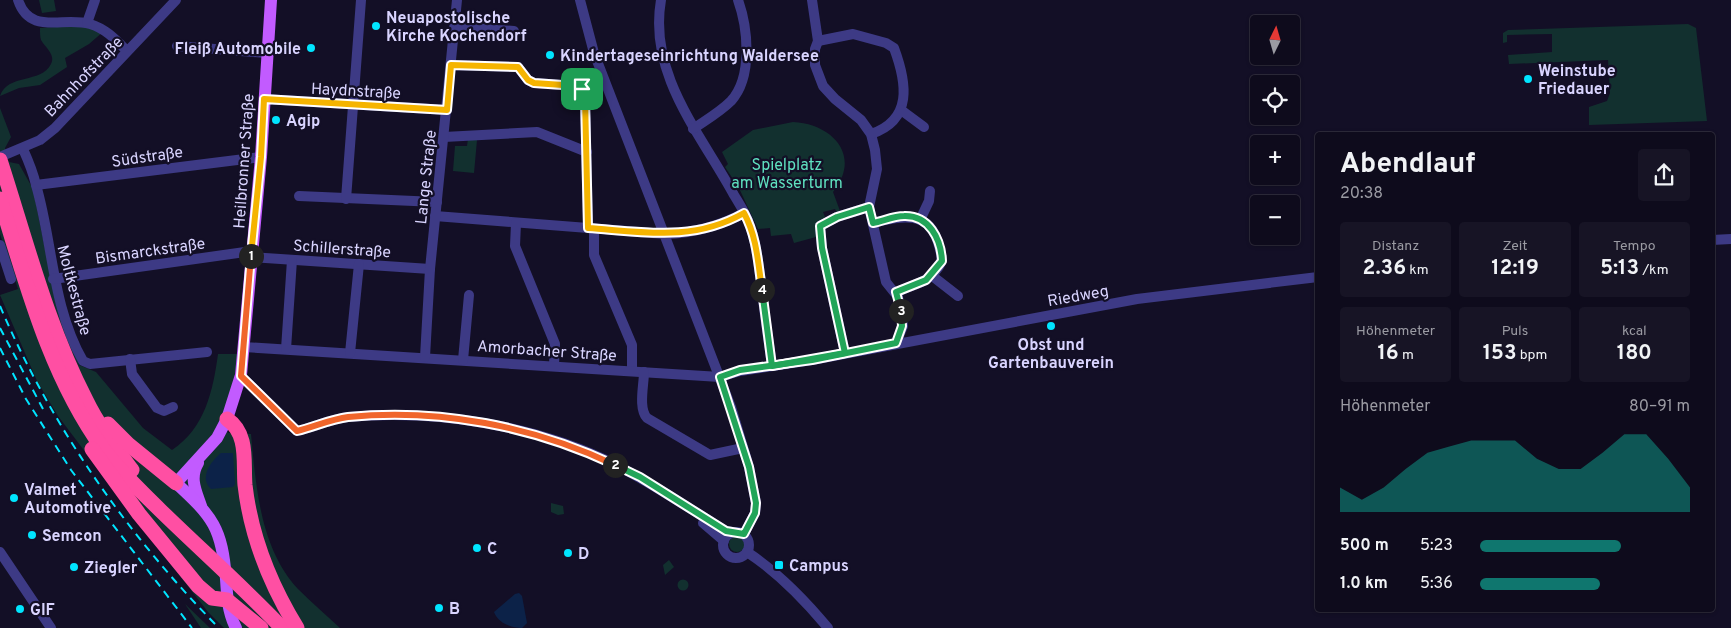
<!DOCTYPE html>
<html lang="de">
<meta charset="utf-8">
<style>
:root{--surface:#0e0b1c;--page:#171425;--text:#f1f3f6;--muted:#9b9ba3;--line:#2e2b3b;--accent:#0f766e}
body{margin:0;font-family:Overpass,sans-serif;background:var(--page);color:var(--text);height:100vh;display:flex;flex-direction:column;font-size:19px;white-space:nowrap}
*{box-sizing:border-box;margin:0}
p{font-size:16px;color:var(--muted)}
.icon{flex:none;width:28px;height:28px;fill:none;stroke:currentColor;stroke-width:2;stroke-linecap:round;stroke-linejoin:round}
.map{position:relative;flex:1;overflow:hidden}
.panel{position:absolute;left:1315px;top:132px;width:400px;height:480px;display:flex;flex-direction:column;background:var(--surface);border-radius:5px;box-shadow:0 1px 4px #0004,0 0 0 1px var(--line)}
.panel>*{flex:none}
.needle{width:32px;rotate:5deg}
.fabs{position:absolute;left:1250px;top:15px;display:grid;gap:10px}
.fabs a{display:grid;place-items:center;width:50px;height:50px;border-radius:5px;background:var(--surface);box-shadow:0 1px 4px #0004,0 0 0 1px var(--line);font-size:25px}
.pin{position:absolute;display:grid;place-items:center;width:42px;height:42px;color:#fff;margin:-21px;border-radius:10px;box-shadow:0 2px 8px #0006}
.km{position:absolute;width:25px;height:25px;margin:-12px;border-radius:50%;background:#222;color:#fff;font-size:14px;line-height:25px;text-align:center}
.round{display:grid;place-items:center;flex:none;width:52px;height:52px;border-radius:5px;background:var(--page)}
.headline{display:flex;align-items:center;justify-content:space-between;height:85px;padding:0 25px}
h1{font-size:28px;font-weight:700;line-height:38px}
.figures{display:grid;grid-template-columns:repeat(3,1fr);gap:8px;height:85px;padding:5px 25px}
.figures div{display:grid;align-content:center;border-radius:5px;background:var(--page);text-align:center}
.figures b{font-size:21px;font-weight:700}
.figures small{font-size:14px;font-weight:400}
.figures p{font-size:14px}
.chart{height:140px;padding:10px 25px}
.chart p{display:flex;justify-content:space-between}
.chart svg{width:100%;height:90px;margin-top:5px;fill:var(--accent);opacity:.7}
ul{padding:0 25px;list-style:none;font-size:16px}
li{display:grid;grid-template-columns:80px 60px 1fr;align-items:center;height:38px}
li i{height:12px;border-radius:6px;background:var(--accent)}
.map>svg:first-child{display:block}
.green{fill:#12302f}
.water{fill:#0c2248}
.lines{fill:none;stroke-linecap:round;stroke-linejoin:round}
.minor{stroke:#3d3a85;stroke-width:10}
.major{stroke:#c25bff;stroke-width:12}
.highway{stroke:#ff4fa3;stroke-width:15}
.rail{stroke:#00e5ff;stroke-width:2;stroke-dasharray:8 6;stroke-linecap:butt}
.split-1-casing{stroke:#fff;stroke-width:10}
.split-2-casing{stroke:#fff;stroke-width:10}
.split-3-casing{stroke:#fff;stroke-width:10}
.split-4-casing{stroke:#fff;stroke-width:10}
.split-5-casing{stroke:#fff;stroke-width:10}
.split-1{stroke:#f5b400;stroke-width:6}
.split-2{stroke:#f0652b;stroke-width:6}
.split-3{stroke:#22a559;stroke-width:6}
.split-4{stroke:#22a559;stroke-width:6}
.split-5{stroke:#f5b400;stroke-width:6}
.poi-dot{fill:#00e5ff;stroke:#130f26;stroke-width:2}
.labels{text-anchor:middle;stroke-width:4.5;stroke-linejoin:round;paint-order:stroke}
.poi-label{font-size:16px;font-weight:bold;fill:#d9d4ff;stroke:#130f26;text-anchor:start}
.street-label{font-size:16px;fill:#d9d4ff;stroke:#130f26}
.park-label{font-size:16px;fill:#5fe0c0;stroke:#130f26}
</style>
<div class="map">
<svg width="1731" height="628" viewBox="0 0 1731 628">
<rect width="100%" height="100%" fill="#130f26"/>
<g class="green">
<polygon points="39,0 54,0 56,11 42,13"/>
<polygon points="1688,24 1696,28 1707,121 1589,125 1589,107 1607,101 1610,93 1608,60 1509,64 1508,55 1552,52 1552,34 1507,35 1507,42 1503,43 1503,33 1508,30"/>
<path d="M87,25L104,31L89,44L65,58L67,67L40,85L19,88L0,96C8,73 41,84 51,64C56,55 45,47 41,40C40,37 40,32 40,28Z"/>
<path d="M0,108L11,137L5,148L9,162L19,164L33,189L57,309L79,365L96,372L143,428L172,450C205,428 213,391 218,354H239L229,402L218,426L229,433L251,434C256,487 260,548 298,589C311,602 326,615 340,628H224L208,612L148,535L58,416L37,381L0,295L18,289L0,234Z"/>
<path d="M793,122C833,124 862,156 833,192L840,211L837,213L835,209L823,212L825,217L820,220L816,237L794,243L791,234L771,236L770,228L758,229L739,188L725,167L728,164L722,152L753,130Z"/>
<polygon points="468,139 477,140 474,173 453,171 455,146 467,146"/>
<polygon points="551,503 563,506 564,514 558,515 551,512"/>
<circle cx="737" cy="544" r="8"/>
<polygon points="669,560 674,567 665,575 663,565"/>
<circle cx="683" cy="585" r="5.5"/>
<polygon points="185,604 210,628 201,628"/>
</g>
<g class="water">
<path d="M221,453H233L235,484L233,487L211,489C199,478 210,462 221,453Z"/>
<path d="M519,593L522,596L527,623L522,628C511,628 498,623 494,612L515,594Z"/>
</g>
<g class="lines">
<g class="minor">
<path d="M18,0C30,36 63,16 90,24C106,29 115,39 127,51"/>
<polyline points="580,0 594,53 731,407 749,467 756,503 755,513 744,534"/>
<path d="M661,0C648,75 701,134 734,195C740,205 747,215 750,226C757,244 758,263 761,282C764,310 768,338 772,365"/>
<polyline points="812,0 818,41 815,49 815,65 823,86 835,99 861,120 871,134 875,150 877,169 869,207 886,282 898,297 902,316 903,326 896,343"/>
<polyline points="87,23 95,0"/>
<polyline points="455,27 514,31"/>
<path d="M818,41L853,34L886,43L894,48C907,83 913,120 871,134"/>
<polyline points="177,46 266,53"/>
<polyline points="451,65 518,67 528,80 534,83 577,86 582,89 585,98 588,228"/>
<polyline points="264,99 447,110"/>
<polyline points="901,110 924,127"/>
<path d="M693,129C706,120 720,112 731,101C753,77 748,28 738,0"/>
<polyline points="444,137 537,132 587,152"/>
<path d="M23,149C28,160 33,172 36,185C53,243 52,307 83,361L90,364L207,352"/>
<polyline points="0,157 40,140 55,128 176,0"/>
<polyline points="36,185 261,157"/>
<polyline points="299,196 437,202"/>
<polyline points="346,199 361,0"/>
<path d="M435,216L665,234C694,233 718,227 744,213"/>
<polyline points="920,220 929,201 930,191"/>
<polyline points="516,223 515,246 555,344 554,365"/>
<path d="M873,223C902,216 930,209 939,246C941,254 944,260 938,268C927,284 912,284 896,293"/>
<polyline points="594,229 594,255 632,345 632,371"/>
<polyline points="1712,240 1731,239"/>
<polyline points="0,245 11,279"/>
<polyline points="251,257 430,269"/>
<polyline points="931,275 958,296"/>
<polyline points="53,279 252,251"/>
<polyline points="244,347 720,377 740,371 812,360 1137,299 1318,277"/>
<polyline points="286,349 292,260"/>
<polyline points="350,353 359,264"/>
<polyline points="845,353 822,248 820,226 837,217 869,207"/>
<polyline points="425,357 430,269 457,0"/>
<polyline points="130,359 132,374 157,408 164,411 173,407"/>
<polyline points="463,360 469,295"/>
<path d="M644,372C644,385 638,408 647,418L710,455L743,448"/>
<path d="M241,376L297,431C314,427 331,419 348,417C437,409 539,426 618,466C655,485 690,509 726,531L732,532"/>
<polyline points="703,523 724,541"/>
<circle cx="736" cy="545" r="13"/>
<polyline points="0,552 51,628"/>
<path d="M747,552C779,573 804,599 828,628"/>
</g>
<g class="major">
<path d="M198,463C189,478 196,491 201,506"/>
<path d="M236,628C228,613 227,596 226,579C222,528 213,517 176,483L217,438L227,419L241,375L261,157L271,0"/>
</g>
<g class="highway">
<path d="M0,160C26,240 47,325 86,400C98,425 115,447 132,470"/>
<path d="M0,199C26,283 50,376 103,449C120,472 140,490 160,510C200,549 243,587 282,628"/>
<path d="M227,419C249,434 243,462 245,485C251,537 270,584 297,628"/>
<polyline points="108,424 128,444 176,483"/>
<polyline points="92,449 139,514 198,586 212,598 227,600 261,628"/>
</g>
<g class="rail">
<path d="M0,306C51,426 128,536 219,628"/>
<polyline points="0,328 43,409"/>
<polyline points="0,348 26,399 71,470 192,628"/>
</g>
</g>
<g class="lines">
<g class="split-1-casing">
<polyline id="split-1" points="251,256 261,157 264,99 447,110 451,65 518,67 528,80 534,83 577,86 582,89"/>
</g>
<g class="split-2-casing">
<path id="split-2" d="M251,256L241,376L297,431C314,427 331,419 348,417C439,408 533,426 615,465"/>
</g>
<g class="split-3-casing">
<polyline id="split-3" points="615,465 640,477 726,531 744,534 755,513 756,503 749,467 720,377 740,370 812,360 896,343 902,326 901,311"/>
</g>
<g class="split-4-casing">
<path id="split-4" d="M762,290L772,366L845,353L822,248L820,226L837,217L869,207L873,223C883,221 894,216 904,216C929,215 941,239 942,261L926,280L896,292L901,311"/>
</g>
<g class="split-5-casing">
<path id="split-5" d="M582,89L585,98L588,228C644,232 693,242 744,213C757,237 758,263 762,290"/>
</g>
<use href="#split-1" class="split-1"/>
<use href="#split-2" class="split-2"/>
<use href="#split-3" class="split-3"/>
<use href="#split-4" class="split-4"/>
<use href="#split-5" class="split-5"/>
</g>
<g class="poi-dot">
<circle cx="376" cy="26" r="5"/>
<circle cx="311" cy="48" r="5"/>
<circle cx="550" cy="55" r="5"/>
<circle cx="1528" cy="79" r="5"/>
<circle cx="276" cy="120" r="5"/>
<circle cx="1051" cy="326" r="5"/>
<circle cx="14" cy="498" r="5"/>
<circle cx="32" cy="535" r="5"/>
<circle cx="477" cy="548" r="5"/>
<circle cx="568" cy="553" r="5"/>
<rect x="774" y="560" width="10" height="10" rx="2.5"/>
<circle cx="74" cy="567" r="5"/>
<circle cx="439" cy="608" r="5"/>
<circle cx="20" cy="609" r="5"/>
</g>
<g class="labels">
<g class="poi-label">
<text x="386" y="23">Neuapostolische<tspan x="386" dy="18">Kirche Kochendorf</tspan></text>
<text x="301" y="54" text-anchor="end">Fleiß Automobile</text>
<text x="560" y="61">Kindertageseinrichtung Waldersee</text>
<text x="1538" y="76">Weinstube<tspan x="1538" dy="18">Friedauer</tspan></text>
<text x="286" y="126">Agip</text>
<text x="1051" y="350" text-anchor="middle">Obst und<tspan x="1051" dy="18">Gartenbauverein</tspan></text>
<text x="24" y="495">Valmet<tspan x="24" dy="18">Automotive</tspan></text>
<text x="42" y="541">Semcon</text>
<text x="487" y="554">C</text>
<text x="578" y="559">D</text>
<text x="789" y="571">Campus</text>
<text x="84" y="573">Ziegler</text>
<text x="449" y="614">B</text>
<text x="30" y="615">GIF</text>
</g>
<g class="street-label">
<text transform="translate(83 76) rotate(-46)" y="6">Bahnhofstraße</text>
<text transform="translate(356 90) rotate(3)" y="6">Haydnstraße</text>
<text transform="translate(147 156) rotate(-8)" y="6">Südstraße</text>
<text transform="translate(243 161) rotate(-86)" y="6">Heilbronner Straße</text>
<text transform="translate(425 177) rotate(-84)" y="6">Lange Straße</text>
<text transform="translate(342 248) rotate(4)" y="6">Schillerstraße</text>
<text transform="translate(150 250) rotate(-8)" y="6">Bismarckstraße</text>
<text transform="translate(75 290) rotate(75)" y="6">Moltkestraße</text>
<text transform="translate(1078 295) rotate(-10)" y="6">Riedweg</text>
<text transform="translate(547 350) rotate(4)" y="6">Amorbacher Straße</text>
</g>
<g class="park-label">
<text x="787" y="170">Spielplatz<tspan x="787" dy="18">am Wasserturm</tspan></text>
</g>
</g>
</svg>
<div class="fabs">
<a><svg class="needle" viewBox="-14 -14 28 28"><path d="M0-13l5 13h-10z" fill="#e53935"/><path d="M0 13l5-13h-10z" fill="#9b9ba3"/></svg></a>
<a><svg class="icon" aria-label="locate" viewBox="0 0 24 24"><circle cx="12" cy="12" r="6"/><path d="M12 2v4M12 18v4M2 12h4M18 12h4"/></svg></a>
<a>+</a>
<a>−</a>
</div>
<div class="pin" style="left:582px;top:89px;background:#1e9e55"><svg class="icon" aria-label="arrive" viewBox="0 0 24 24"><path d="M6 21V4h12l-3 4 3 4H6"/></svg></div>
<b class="km" style="left:251px;top:256px">1</b>
<b class="km" style="left:615px;top:465px">2</b>
<b class="km" style="left:901px;top:311px">3</b>
<b class="km" style="left:762px;top:290px">4</b>
<section class="panel">
<div class="headline"><div><h1>Abendlauf</h1><p>20:38</p></div><a class="round"><svg class="icon" aria-label="share" viewBox="0 0 24 24"><path d="M12 15V3M7 8l5-5 5 5M5 13v7h14v-7"/></svg></a></div>
<div class="figures">
<div><p>Distanz</p><b>2.36<small> km</small></b></div>
<div><p>Zeit</p><b>12:19</b></div>
<div><p>Tempo</p><b>5:13<small> /km</small></b></div>
</div>
<div class="figures">
<div><p>Höhenmeter</p><b>16<small> m</small></b></div>
<div><p>Puls</p><b>153<small> bpm</small></b></div>
<div><p>kcal</p><b>180</b></div>
</div>
<div class="chart"><p><span>Höhenmeter</span>80–91 m</p>
<svg viewBox="0 0 160 44" preserveAspectRatio="none"><path d="M0 44V32L10 38L20 32L30 23L40 15L50 12L60 9L70 9L80 9L90 18L100 23L110 23L120 15L130 6L140 6L150 18L160 32V44z"/></svg>
</div>
<ul>
<li><b>500 m</b>5:23<i style="width:67%"></i></li>
<li><b>1.0 km</b>5:36<i style="width:57%"></i></li>
</ul>
</section>
</div>
